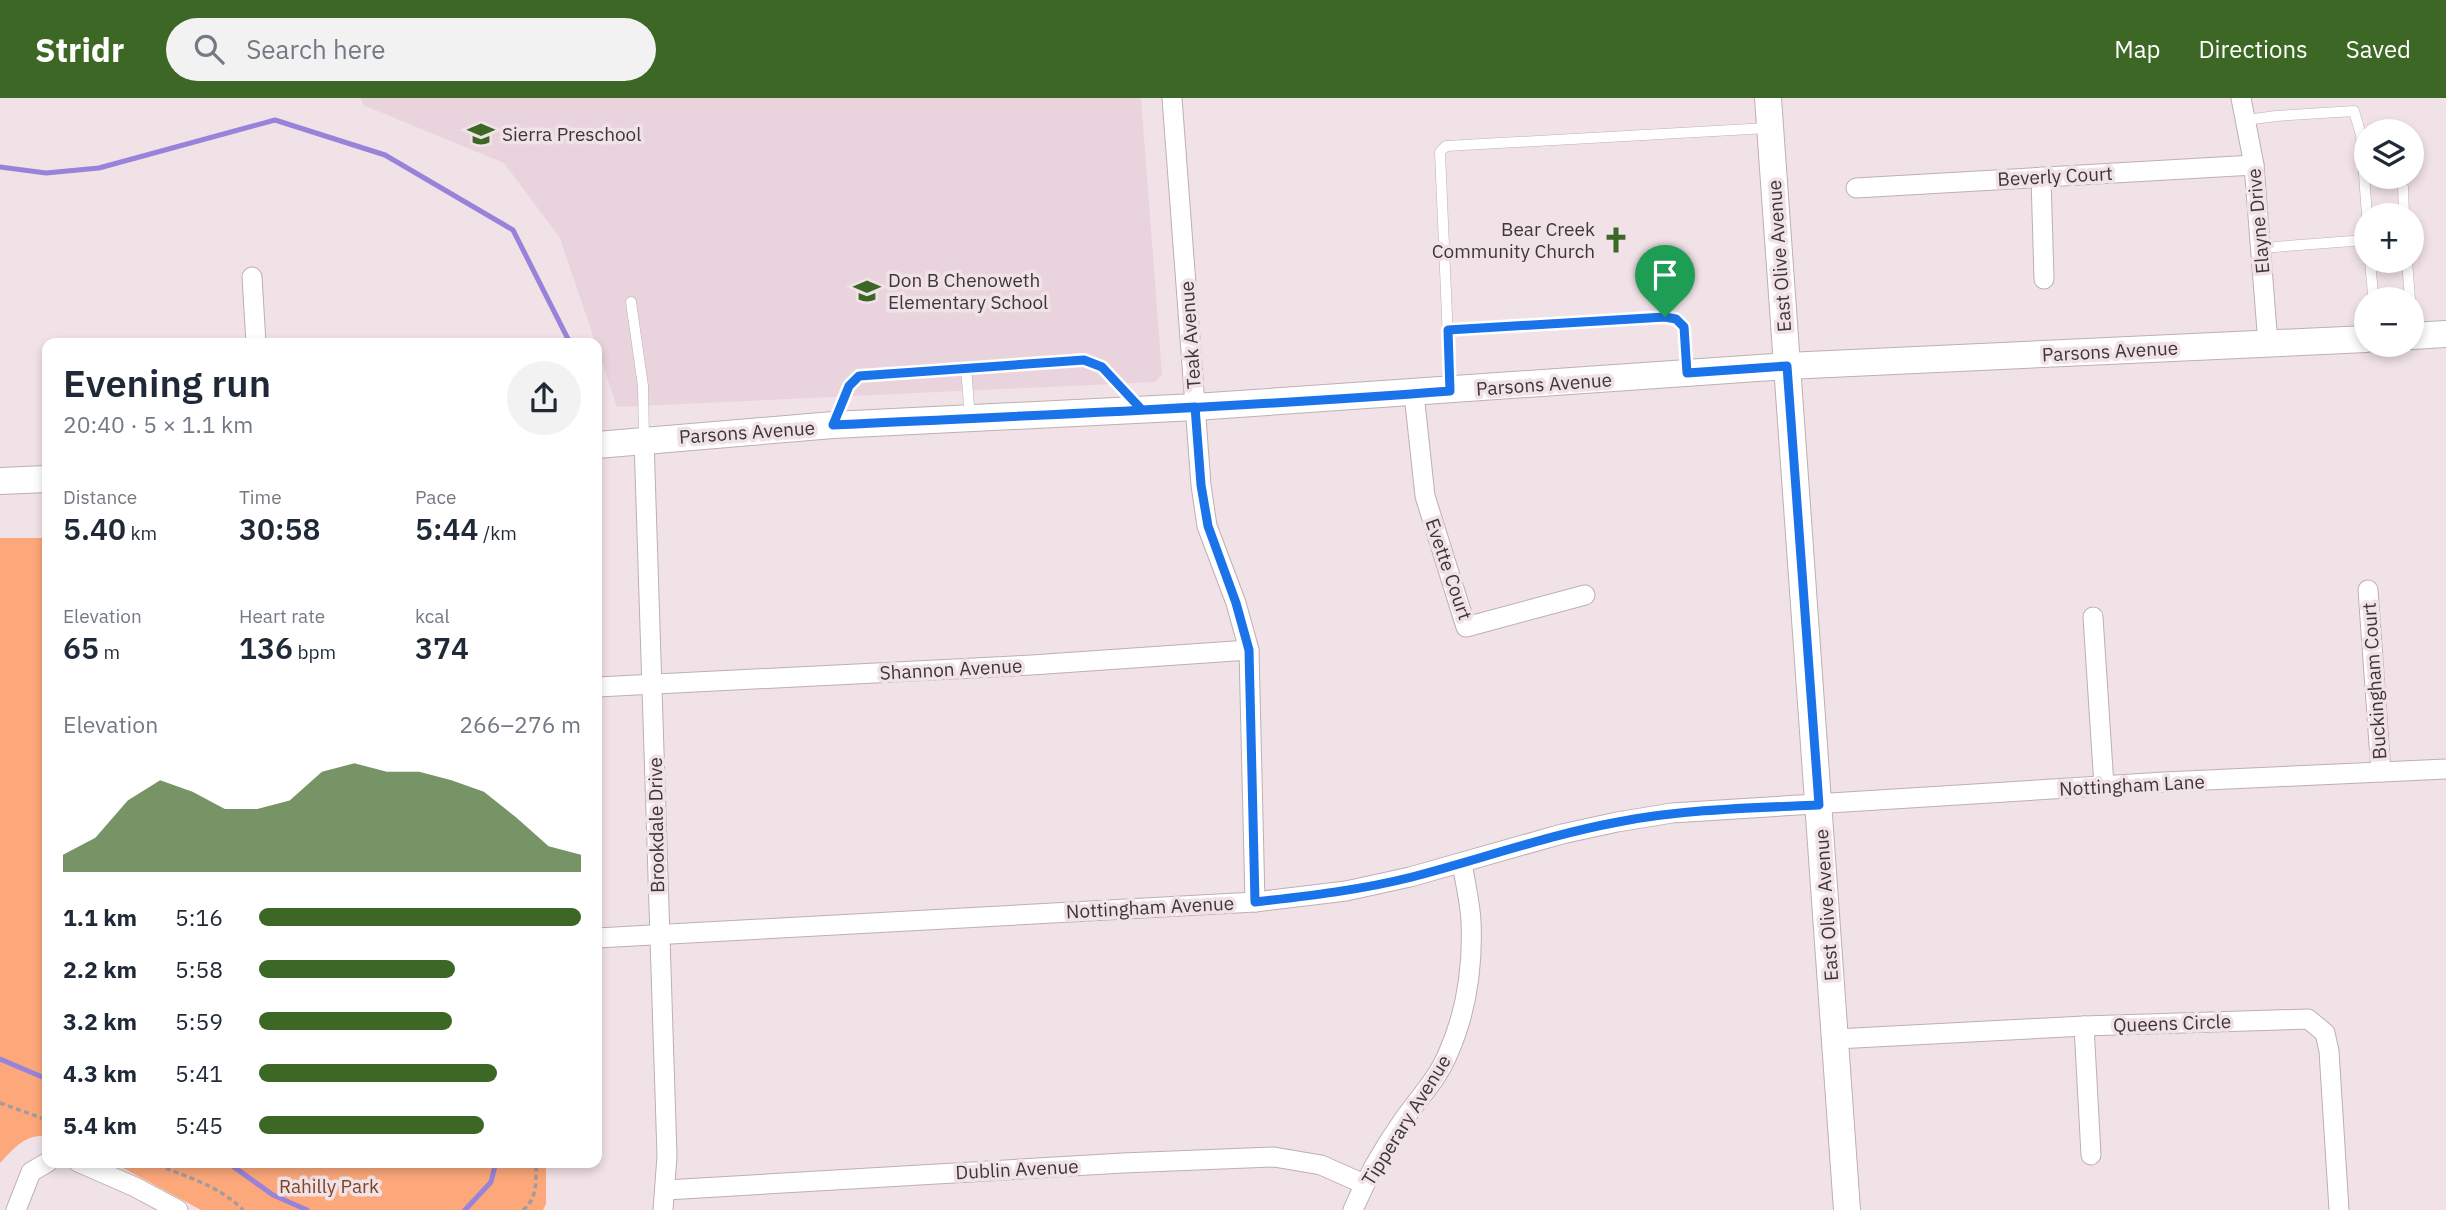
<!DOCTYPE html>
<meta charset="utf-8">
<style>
:root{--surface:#fff;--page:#f2f2f3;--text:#1f2937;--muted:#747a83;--accent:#3d6724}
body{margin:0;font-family:"IBM Plex Sans",sans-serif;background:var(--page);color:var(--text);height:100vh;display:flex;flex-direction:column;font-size:26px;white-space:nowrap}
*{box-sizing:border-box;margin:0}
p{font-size:23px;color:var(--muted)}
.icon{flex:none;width:38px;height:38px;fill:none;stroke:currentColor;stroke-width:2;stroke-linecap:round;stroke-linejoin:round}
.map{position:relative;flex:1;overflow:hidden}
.details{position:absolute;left:42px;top:240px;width:560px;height:830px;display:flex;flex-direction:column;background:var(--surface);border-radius:14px;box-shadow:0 4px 10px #0003}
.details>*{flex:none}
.buttons{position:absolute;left:2354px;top:21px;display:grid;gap:14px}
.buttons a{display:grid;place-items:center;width:70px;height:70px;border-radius:50%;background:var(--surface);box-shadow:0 4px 10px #0003;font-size:35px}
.pin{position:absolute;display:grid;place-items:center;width:60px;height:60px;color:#fff;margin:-72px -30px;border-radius:50% 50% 50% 0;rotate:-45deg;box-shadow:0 0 7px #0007}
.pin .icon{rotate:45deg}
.round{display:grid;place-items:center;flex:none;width:74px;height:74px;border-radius:37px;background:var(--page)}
.head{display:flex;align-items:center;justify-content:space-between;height:119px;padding:0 21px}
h1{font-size:38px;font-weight:600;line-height:52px}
.stats{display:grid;grid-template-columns:repeat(3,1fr);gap:10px;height:119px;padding:7px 21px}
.stats div{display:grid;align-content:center}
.stats b{font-size:30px;font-weight:600}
.stats small{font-size:19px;font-weight:400}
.stats p{font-size:19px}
.chart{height:196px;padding:14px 21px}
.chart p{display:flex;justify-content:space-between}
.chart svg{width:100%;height:126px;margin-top:7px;fill:var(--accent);opacity:.7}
ul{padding:0 21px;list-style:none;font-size:23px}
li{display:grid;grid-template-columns:112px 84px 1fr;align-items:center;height:52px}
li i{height:18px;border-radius:9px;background:var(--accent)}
header{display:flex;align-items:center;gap:42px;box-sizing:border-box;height:98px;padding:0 35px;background:var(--accent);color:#fff}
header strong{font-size:33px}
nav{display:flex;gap:38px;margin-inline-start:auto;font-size:24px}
.search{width:490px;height:63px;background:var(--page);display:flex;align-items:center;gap:18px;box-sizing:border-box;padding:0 24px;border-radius:38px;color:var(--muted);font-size:26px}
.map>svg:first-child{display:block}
.built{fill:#e9d3dc}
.green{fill:#fca87a}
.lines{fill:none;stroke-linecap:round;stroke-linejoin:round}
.stream{stroke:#9983da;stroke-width:5}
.lane-casing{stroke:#bdafb4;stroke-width:11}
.street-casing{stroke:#bdafb4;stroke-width:21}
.secondary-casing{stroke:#bdafb4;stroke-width:28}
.path{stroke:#a59a9e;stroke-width:3.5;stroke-dasharray:5 3.5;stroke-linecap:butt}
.lane{stroke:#fff;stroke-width:10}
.street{stroke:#fff;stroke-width:19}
.secondary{stroke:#fff;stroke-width:26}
.route-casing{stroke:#fff;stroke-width:14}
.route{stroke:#1a73e8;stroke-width:9}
.labels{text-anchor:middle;stroke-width:7;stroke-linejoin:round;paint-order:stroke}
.poi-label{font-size:19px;fill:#3d3739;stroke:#f1e2e8;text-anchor:start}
.street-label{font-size:19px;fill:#3d3739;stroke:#f1e2e8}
.park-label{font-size:19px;fill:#814522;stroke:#f1e2e8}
</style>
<header>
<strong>Stridr</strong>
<div class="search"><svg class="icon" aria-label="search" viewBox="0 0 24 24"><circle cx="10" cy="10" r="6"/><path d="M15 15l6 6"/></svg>Search here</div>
<nav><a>Map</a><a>Directions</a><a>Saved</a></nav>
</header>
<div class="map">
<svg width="2446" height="1112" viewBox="0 0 2446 1112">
<rect width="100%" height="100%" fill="#f1e2e8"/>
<polygon class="built" points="361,0 1141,0 1162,276 1155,284 617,309 560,140 504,65 363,7"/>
<g class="green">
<path d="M0,440H47V1038C26,1035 13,1051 0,1065Z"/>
<polygon points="112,1064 546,1064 546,1106 543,1112 201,1112"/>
</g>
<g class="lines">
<g class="stream">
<polyline points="0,69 46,75 99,70 275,22 385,57 513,132 570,245"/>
<polyline points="0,961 47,981"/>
<polyline points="227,1064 273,1097 307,1112"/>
<polyline points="465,1112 491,1084 496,1064"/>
</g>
<g class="lane-casing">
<g id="lane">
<polyline points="2246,22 2276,18 2354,13 2361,37 2367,117"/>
<polyline points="2403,89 2404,117"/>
<polyline points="2261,150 2366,142"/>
<polyline points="2370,163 2373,196"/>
<polyline points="2407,163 2410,201"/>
<polyline points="631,204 643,288 644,341"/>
<polyline points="1448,232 1665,219 1677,221 1684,228 1687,275"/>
<polyline points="966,270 970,320"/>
<polyline points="1450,289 1440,54 1446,48 1768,30"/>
<polyline points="835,323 849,288 859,278 1084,263 1102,269 1137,307"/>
</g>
</g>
<g class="street-casing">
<g id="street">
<polyline points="1172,0 1201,387 1207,428 1236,505 1249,552 1255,804"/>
<polyline points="2241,0 2254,67 2268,246"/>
<polyline points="2041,79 2044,181"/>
<polyline points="1856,90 2254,67"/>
<polyline points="252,179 256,245"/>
<polyline points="1414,296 1425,398 1466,529 1585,497"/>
<polyline points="644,342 667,1058 663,1112"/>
<polyline points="2368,492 2381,674"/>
<polyline points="2093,519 2104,688"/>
<polyline points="597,589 1032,567 1249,552"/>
<polyline points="597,840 1255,804 1346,793 1410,779 1562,736 1617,724 1672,715 2164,684 2446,671"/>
<polyline points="2084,928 2091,1057"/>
<polyline points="1836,941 2084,928 2308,921 2325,935 2329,953 2339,1112"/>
<polyline points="78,1064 135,1089 178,1112"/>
<polyline points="666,1092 1123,1065 1274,1059 1321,1067 1364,1086"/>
<polyline points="16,1112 31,1074 48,1064"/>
<path d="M1353,1112C1366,1081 1383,1051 1402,1024C1417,1002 1436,983 1447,958C1466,916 1473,868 1471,823C1470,804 1465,784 1462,765"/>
</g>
</g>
<g class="secondary-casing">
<g id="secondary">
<polyline points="1768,0 1847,1112"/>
<polyline points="2412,238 2446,236"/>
<polyline points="597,347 833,327 1195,309 1787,268 2366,241"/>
<polyline points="0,383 47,381"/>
</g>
</g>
<g class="path">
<polyline points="0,1005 47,1022"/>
<path d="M150,1064C181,1077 219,1087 243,1112"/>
<path d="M523,1112C538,1100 536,1082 536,1064"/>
</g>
<use href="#lane" class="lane"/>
<use href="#street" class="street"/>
<use href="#secondary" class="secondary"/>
</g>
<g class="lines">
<g class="route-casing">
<path id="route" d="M1665,219L1448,232L1450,293C1245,309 1039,317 833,327L849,288L859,278L1084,262L1102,269L1142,312L1195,309L1201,387L1208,428L1236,505L1249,552L1255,804C1308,798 1361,792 1412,779C1481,761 1548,737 1618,724C1684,711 1752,710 1819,707L1787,268L1687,275L1684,229L1676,221L1665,219"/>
</g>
<use href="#route" class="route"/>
</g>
<defs>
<g id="school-bare" transform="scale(2.1)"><path d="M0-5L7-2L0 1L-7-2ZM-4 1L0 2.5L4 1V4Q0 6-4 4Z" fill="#3d6724" stroke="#f1e2e8" stroke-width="2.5" paint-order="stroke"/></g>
<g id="church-bare" transform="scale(2.1)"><path d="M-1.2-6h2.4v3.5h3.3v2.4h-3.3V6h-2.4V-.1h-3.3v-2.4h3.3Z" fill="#3d6724" stroke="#f1e2e8" stroke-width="2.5" paint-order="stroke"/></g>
</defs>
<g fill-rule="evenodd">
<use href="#school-bare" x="481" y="36"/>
<use href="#church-bare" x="1616" y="142"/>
<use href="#school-bare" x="867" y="193"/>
</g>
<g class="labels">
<g class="poi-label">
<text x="502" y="43">Sierra Preschool</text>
<text x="1595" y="138" text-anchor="end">Bear Creek<tspan x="1595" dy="22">Community Church</tspan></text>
<text x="888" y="189">Don B Chenoweth<tspan x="888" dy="22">Elementary School</tspan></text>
</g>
<g class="street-label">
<text transform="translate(2055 78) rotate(-3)" y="7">Beverly Court</text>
<text transform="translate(2258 123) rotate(-95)" y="7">Elayne Drive</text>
<text transform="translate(1779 158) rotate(-94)" y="7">East Olive Avenue</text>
<text transform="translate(1190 237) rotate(-94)" y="7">Teak Avenue</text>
<text transform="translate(2110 253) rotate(-3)" y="7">Parsons Avenue</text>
<text transform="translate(1544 286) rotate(-4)" y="7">Parsons Avenue</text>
<text transform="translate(747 334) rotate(-4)" y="7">Parsons Avenue</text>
<text transform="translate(1449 471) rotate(71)" y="7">Evette Court</text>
<text transform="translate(951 571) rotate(-3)" y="7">Shannon Avenue</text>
<text transform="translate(2374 583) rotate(-94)" y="7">Buckingham Court</text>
<text transform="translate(2132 687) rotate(-3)" y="7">Nottingham Lane</text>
<text transform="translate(656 727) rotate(-91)" y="7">Brookdale Drive</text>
<text transform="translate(1826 807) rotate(-94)" y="7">East Olive Avenue</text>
<text transform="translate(1150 809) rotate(-3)" y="7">Nottingham Avenue</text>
<text transform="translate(2172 925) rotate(-2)" y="7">Queens Circle</text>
<text transform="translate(1406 1022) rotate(-58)" y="7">Tipperary Avenue</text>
<text transform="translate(1017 1071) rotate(-3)" y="7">Dublin Avenue</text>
</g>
<g class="park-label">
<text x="329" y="1095">Rahilly Park</text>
</g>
</g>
</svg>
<div class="buttons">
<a><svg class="icon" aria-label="layers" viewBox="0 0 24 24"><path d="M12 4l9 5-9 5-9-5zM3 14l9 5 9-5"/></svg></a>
<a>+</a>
<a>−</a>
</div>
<div class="pin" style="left:1665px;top:219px;background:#1e9e55"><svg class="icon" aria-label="arrive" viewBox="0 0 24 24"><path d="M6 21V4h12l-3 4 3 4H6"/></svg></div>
<section class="details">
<div class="head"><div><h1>Evening run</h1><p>20:40 · 5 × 1.1 km</p></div><a class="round"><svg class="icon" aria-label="share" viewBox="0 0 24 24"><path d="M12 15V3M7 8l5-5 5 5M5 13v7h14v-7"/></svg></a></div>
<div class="stats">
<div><p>Distance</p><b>5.40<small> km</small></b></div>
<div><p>Time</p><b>30:58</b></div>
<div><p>Pace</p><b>5:44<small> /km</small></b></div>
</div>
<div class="stats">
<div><p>Elevation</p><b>65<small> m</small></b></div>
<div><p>Heart rate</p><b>136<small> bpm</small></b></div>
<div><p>kcal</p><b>374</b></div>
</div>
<div class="chart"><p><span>Elevation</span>266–276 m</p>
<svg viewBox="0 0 160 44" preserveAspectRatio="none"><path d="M0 44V38L10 32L20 19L30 12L40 16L50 22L60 22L70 19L80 9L90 6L100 9L110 9L120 12L130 16L140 25L150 35L160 38V44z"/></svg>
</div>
<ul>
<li><b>1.1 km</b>5:16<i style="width:100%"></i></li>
<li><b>2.2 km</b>5:58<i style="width:61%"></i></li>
<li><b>3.2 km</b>5:59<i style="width:60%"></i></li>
<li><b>4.3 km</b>5:41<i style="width:74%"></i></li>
<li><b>5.4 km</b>5:45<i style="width:70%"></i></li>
</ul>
</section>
</div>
